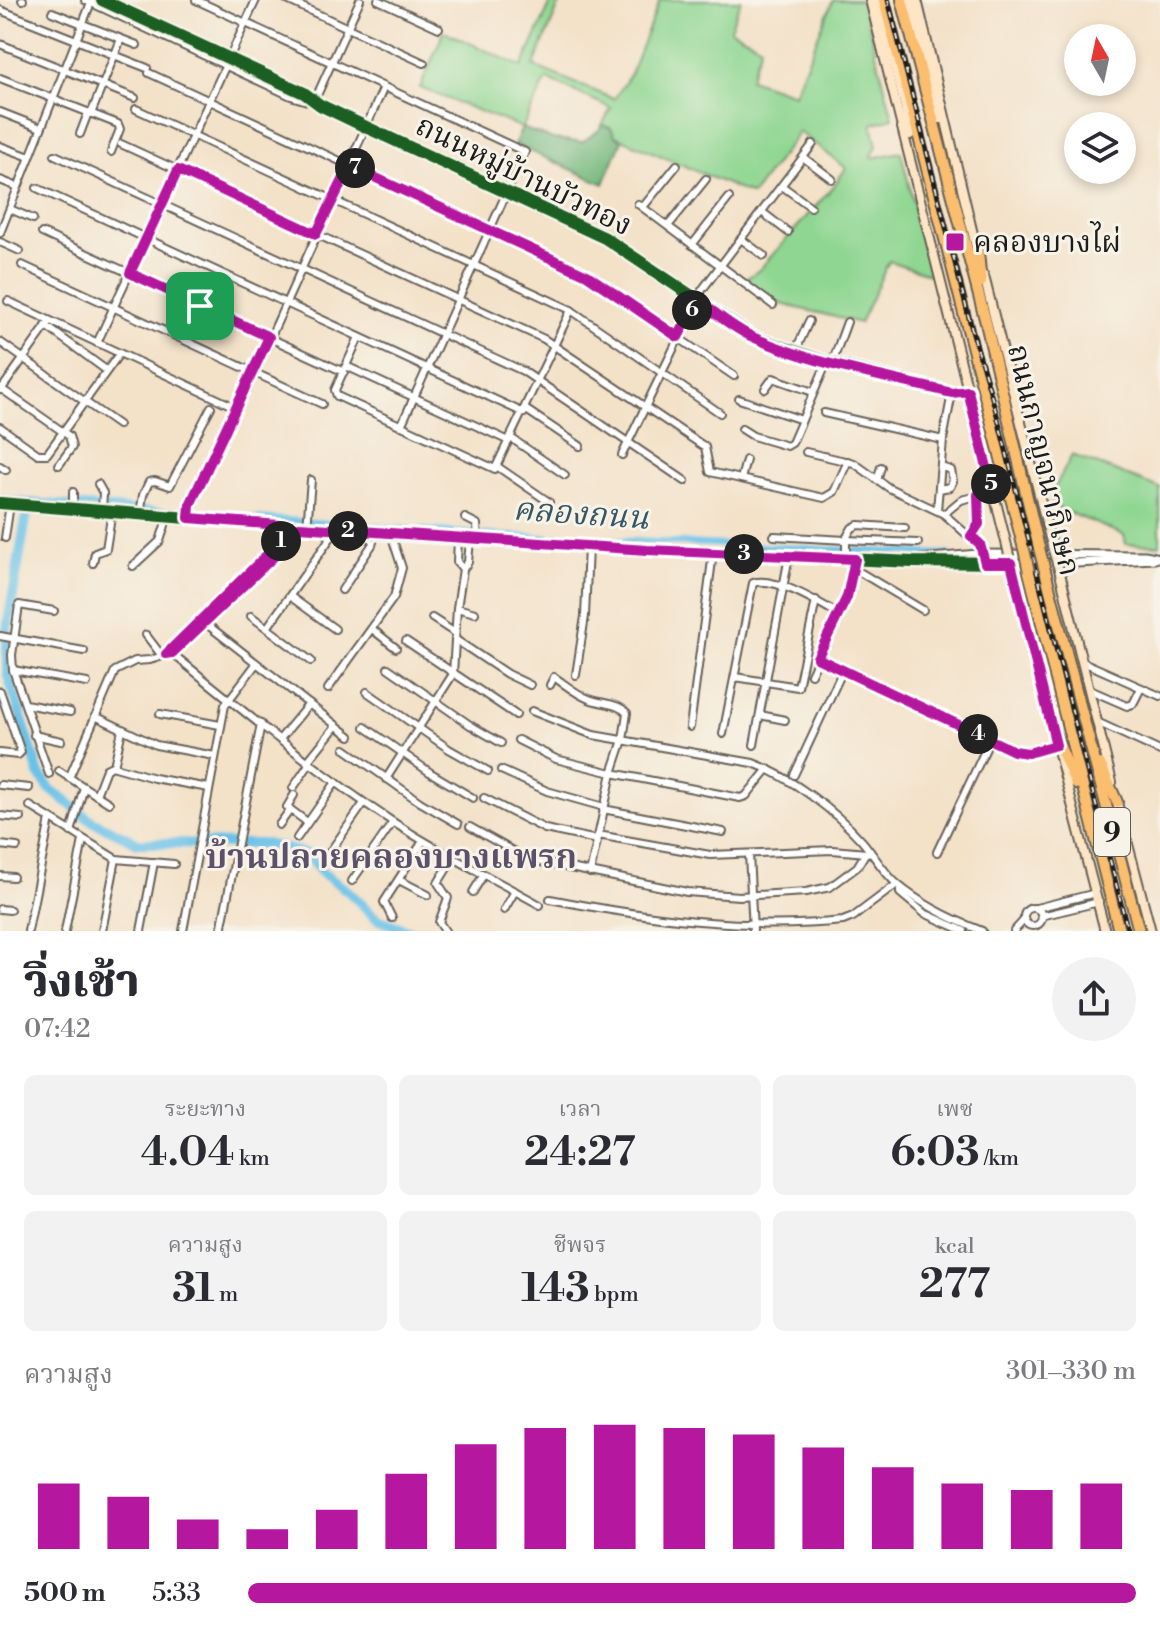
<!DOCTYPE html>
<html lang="th">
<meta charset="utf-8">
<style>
:root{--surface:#fff;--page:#f2f2f3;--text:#2b2b33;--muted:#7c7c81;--accent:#b5179e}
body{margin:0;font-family:"Libre Bodoni","Noto Serif Thai",serif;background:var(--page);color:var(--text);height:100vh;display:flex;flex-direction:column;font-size:30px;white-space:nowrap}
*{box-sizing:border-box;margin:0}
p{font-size:26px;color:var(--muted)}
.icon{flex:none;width:44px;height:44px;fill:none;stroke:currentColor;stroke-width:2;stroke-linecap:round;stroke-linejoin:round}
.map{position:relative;height:931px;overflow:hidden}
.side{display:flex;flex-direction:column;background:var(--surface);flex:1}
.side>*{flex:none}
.needle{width:52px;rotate:351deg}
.buttons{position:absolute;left:1064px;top:24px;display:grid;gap:16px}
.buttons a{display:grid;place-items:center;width:72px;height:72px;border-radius:50%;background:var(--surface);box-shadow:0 4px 12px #0003;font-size:40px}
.pin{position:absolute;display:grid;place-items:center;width:68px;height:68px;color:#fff;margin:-34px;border-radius:16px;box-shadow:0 4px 12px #0006}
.km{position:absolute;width:40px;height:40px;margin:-20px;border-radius:50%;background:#222;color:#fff;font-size:22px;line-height:40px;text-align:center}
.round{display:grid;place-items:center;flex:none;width:84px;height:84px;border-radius:42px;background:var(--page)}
.headline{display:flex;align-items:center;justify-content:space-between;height:136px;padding:0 24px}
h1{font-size:44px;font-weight:800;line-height:60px}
.metrics{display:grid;grid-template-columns:repeat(3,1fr);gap:12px;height:136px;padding:8px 24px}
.metrics div{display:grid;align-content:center;border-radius:12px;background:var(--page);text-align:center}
.metrics b{font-size:40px;font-weight:800}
.metrics small{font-size:22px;font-weight:400}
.metrics p{font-size:22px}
.chart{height:224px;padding:16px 24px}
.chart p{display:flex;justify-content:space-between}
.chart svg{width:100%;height:144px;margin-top:8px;stroke:var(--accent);stroke-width:6}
ul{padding:0 24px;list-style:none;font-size:26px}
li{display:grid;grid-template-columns:128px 96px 1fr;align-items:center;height:60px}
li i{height:20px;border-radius:10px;background:var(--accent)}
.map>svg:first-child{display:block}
.green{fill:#8ed691;stroke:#557956;stroke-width:2}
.forest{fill:#72b77b;stroke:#476a4c;stroke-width:2}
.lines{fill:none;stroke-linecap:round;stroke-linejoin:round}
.canal{stroke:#6bc2e8;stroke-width:6}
.river{stroke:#6bc2e8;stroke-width:10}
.minor-casing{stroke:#676158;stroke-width:10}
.tertiary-casing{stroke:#676158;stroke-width:11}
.secondary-casing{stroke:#676158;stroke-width:12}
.trunk-casing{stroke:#676158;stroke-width:14}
.minor{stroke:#fff;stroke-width:6}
.tertiary{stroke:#fff;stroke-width:7}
.secondary{stroke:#fde5c5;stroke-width:8}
.trunk{stroke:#fabe6e;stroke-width:10}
.rail-casing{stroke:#1c1c1c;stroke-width:5}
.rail{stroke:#f7f3e8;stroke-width:2;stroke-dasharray:6;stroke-linecap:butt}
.minor-bridge-casing{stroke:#676158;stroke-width:10;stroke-linecap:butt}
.secondary-bridge-casing{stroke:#676158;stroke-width:12;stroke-linecap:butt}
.trunk-bridge-casing{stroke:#676158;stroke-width:14;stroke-linecap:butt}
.minor-bridge{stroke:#fff;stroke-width:6}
.secondary-bridge{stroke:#fde5c5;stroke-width:8}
.trunk-bridge{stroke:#fabe6e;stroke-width:10}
.cycleway-casing{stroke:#f7f3e8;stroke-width:17}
.cycleway{stroke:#1b5e20;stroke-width:12}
.route-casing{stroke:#fff;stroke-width:16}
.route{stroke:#b5179e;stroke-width:10}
.poi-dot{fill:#b5179e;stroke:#f7f3e8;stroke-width:3}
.labels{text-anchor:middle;stroke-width:6;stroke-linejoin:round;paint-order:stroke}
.shield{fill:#f7f3e8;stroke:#5e5c59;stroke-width:2}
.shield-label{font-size:28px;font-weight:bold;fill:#1c1c1c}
.street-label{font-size:30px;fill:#1c1c1c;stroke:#f7f3e8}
.poi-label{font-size:30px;fill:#1c1c1c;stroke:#f7f3e8;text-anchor:start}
.water-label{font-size:32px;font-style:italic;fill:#385663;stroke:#f7f3e8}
.quarter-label{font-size:34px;font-weight:bold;fill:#5b516b;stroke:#f7f3e8}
</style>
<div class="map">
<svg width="1160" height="931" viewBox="0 0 1160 931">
<rect width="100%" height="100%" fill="#f7f3e8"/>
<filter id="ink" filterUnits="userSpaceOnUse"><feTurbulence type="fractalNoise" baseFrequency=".0125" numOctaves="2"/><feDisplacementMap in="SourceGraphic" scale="16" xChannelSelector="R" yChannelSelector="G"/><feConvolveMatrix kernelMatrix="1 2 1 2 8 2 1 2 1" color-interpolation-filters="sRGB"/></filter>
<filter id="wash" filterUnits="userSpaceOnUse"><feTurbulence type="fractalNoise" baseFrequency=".006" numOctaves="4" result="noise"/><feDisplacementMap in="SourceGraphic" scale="32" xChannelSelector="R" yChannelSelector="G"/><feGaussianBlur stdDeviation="1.8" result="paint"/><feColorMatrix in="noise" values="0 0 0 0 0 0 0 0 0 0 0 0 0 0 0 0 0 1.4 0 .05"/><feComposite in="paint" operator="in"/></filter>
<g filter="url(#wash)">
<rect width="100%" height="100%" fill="#f3e1c8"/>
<g class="green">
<polygon points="552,0 561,0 534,66 614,99 630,75 660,0 741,0 730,29 761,46 750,79 794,94 833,0 862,0 893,118 872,124 877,146 871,158 901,152 931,275 889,261 860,323 777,303 744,280 759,270 833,187 846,168 799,132 752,195 615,136 611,128 602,125 611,108 547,79 522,128 420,88 444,31 522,67"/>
<polygon points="1072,455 1160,488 1160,545 1126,544 1124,535 1053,506 1052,493"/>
</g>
<polygon class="forest" points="602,125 611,128 615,136 622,140 604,184 514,144 522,128 553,139 582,142 599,130"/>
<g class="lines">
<g class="canal">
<polyline points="0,499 491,535 948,554"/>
<polyline points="1144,552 1160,552"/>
</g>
<polyline class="river" points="27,513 7,629 7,672 39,774 50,789 92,821 138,843 266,844 308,854 321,872 348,891 377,919 410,931"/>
</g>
</g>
<g filter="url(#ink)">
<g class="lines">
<g class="minor-casing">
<g id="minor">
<polyline points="22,0 23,0"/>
<polyline points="85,0 291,96 320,105"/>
<polyline points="102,0 304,93 320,105 366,127 605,238 753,337 827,362 952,393 968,391"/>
<polyline points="196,0 525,152 401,426"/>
<polyline points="287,0 424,63"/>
<polyline points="378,0 439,28"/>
<polyline points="0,10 147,68"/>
<polyline points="52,12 137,45"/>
<polyline points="0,44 135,98"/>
<polyline points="149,73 587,275 734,376"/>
<polyline points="0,78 118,124 120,129 111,152"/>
<polyline points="314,102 360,0"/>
<polyline points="136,109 571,310 720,413"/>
<polyline points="0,112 41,128"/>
<polyline points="91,114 121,39"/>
<polyline points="80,134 88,113"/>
<polyline points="121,144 544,339 705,447 710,472 824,498 834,492 848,461"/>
<polyline points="0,146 30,157"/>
<polyline points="55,155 523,371 685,481"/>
<polyline points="804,158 832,179"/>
<polyline points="0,180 18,187"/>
<polyline points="782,186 811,207"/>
<polyline points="37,188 524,413"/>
<polyline points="638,204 773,305"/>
<polyline points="643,207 677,165"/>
<polyline points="10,209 33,219"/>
<polyline points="762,212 788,232"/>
<polyline points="668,226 706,179"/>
<polyline points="0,233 92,0"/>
<polyline points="42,233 344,372"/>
<polyline points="741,239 764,256"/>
<polyline points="0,242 20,251"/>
<polyline points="692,245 729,198"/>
<polyline points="22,265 322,404"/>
<polyline points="8,301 237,408"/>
<polyline points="46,326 106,370"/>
<polyline points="359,337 335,390 337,396 495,469 571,310"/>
<polyline points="0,342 118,425"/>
<polyline points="97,343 256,0"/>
<polyline points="795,352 809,321"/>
<polyline points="832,363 847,322"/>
<polyline points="346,366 509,441"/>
<polyline points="0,388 69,436 72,447 59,465"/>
<polyline points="765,389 773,378 813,392"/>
<polyline points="1,390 50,321"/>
<polyline points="739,399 802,420 827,362"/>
<polyline points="525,409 580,446"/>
<polyline points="824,413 943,440"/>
<polyline points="0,427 38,454 47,454 119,354"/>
<polyline points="742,429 753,436 787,446 792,443 802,420"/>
<polyline points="511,438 565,475"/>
<polyline points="806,452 854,463 889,488 944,514 982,548"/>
<polyline points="622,455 702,290 813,144"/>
<polyline points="0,466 6,470"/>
<polyline points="498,467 549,502"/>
<polyline points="741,479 746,460"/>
<polyline points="877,480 881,467"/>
<polyline points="98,484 103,493 102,510"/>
<polyline points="939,489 950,487 953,481 951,470 941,467"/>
<polyline points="73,492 73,508"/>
<polyline points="937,510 943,440 952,393"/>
<polyline points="140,514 143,495 149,482 155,481 170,486 211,407"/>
<polyline points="944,514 961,500 993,492"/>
<polyline points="189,518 190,505 196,492 247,389 384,87"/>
<polyline points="465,518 477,524 478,540"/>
<polyline points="307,528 311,480"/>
<polyline points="774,536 846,540 846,559"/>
<polyline points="971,536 979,524 978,495"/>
<polyline points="5,538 10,504"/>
<polyline points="458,539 457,562 463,569"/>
<polyline points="845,540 852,528 858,525 905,528"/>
<polyline points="846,540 918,543"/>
<polyline points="93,563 95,553 106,549 112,511"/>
<polyline points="133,566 160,541 168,516"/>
<polyline points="853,568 923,610"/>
<polyline points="342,590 372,545 376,533"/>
<polyline points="291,597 335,629"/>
<polyline points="457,608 475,613"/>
<polyline points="251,616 311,661"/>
<polyline points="432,618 455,633"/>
<polyline points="200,619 350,736"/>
<polyline points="267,628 336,530"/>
<polyline points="372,629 396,648"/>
<polyline points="146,635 162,656"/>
<polyline points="0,636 84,651"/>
<polyline points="456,640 507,674 530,685"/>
<polyline points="406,641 516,715"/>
<path d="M170,649L179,659C248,715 316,771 390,820C438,852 490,877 540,905"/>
<polyline points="168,651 282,540 292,526"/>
<polyline points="817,658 1014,751 1028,753 1056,745"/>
<polyline points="1083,662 1160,696"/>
<polyline points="388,668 470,725 501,743"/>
<polyline points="13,670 87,683"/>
<polyline points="811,674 847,597 855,559"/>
<polyline points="576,675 585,616 588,547"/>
<polyline points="735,677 798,687 816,600"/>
<path d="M550,685L554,677C566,685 576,694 589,699C602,704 618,703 627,713L623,740L612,773L740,798L746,796L768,769"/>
<polyline points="328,689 394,597 402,568 391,534"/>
<polyline points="1090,690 1127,706 1133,704 1141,688"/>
<polyline points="0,691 21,752 18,755 0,753"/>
<polyline points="367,692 449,749 488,771"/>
<polyline points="25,704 70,712"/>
<path d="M532,711L593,735L753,763C791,777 835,811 862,841C874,855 883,872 897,884C922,905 951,919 982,931"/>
<polyline points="160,714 220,725"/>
<polyline points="760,715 785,720"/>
<polyline points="95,716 156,745 215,756"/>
<polyline points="1097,722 1160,751"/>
<polyline points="365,727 431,773 473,798"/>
<polyline points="690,727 713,553"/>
<path d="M723,734L753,583C774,576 816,601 835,612"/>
<polyline points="34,735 61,741"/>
<polyline points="280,739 309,704"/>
<polyline points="518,740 556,759 612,773 590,873"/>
<polyline points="754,745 789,556"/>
<polyline points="345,749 420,802 458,824"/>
<polyline points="307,762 336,726"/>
<polyline points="114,766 122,730"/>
<polyline points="501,770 547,791 604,807"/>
<polyline points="59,771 109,803"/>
<polyline points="49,774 13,670 12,655 19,605 54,611"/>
<polyline points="794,775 843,670"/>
<polyline points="69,778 115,671 135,661 150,660 172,653 281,549 299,527"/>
<polyline points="386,779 453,674 457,608 463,569 468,562 470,540"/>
<polyline points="0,785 29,788"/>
<polyline points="293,788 310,763"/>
<polyline points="96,795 106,769 112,766 154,778 209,788"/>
<polyline points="294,795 287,807 307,822"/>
<polyline points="484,798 545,829 597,840"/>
<polyline points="30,806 116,859 174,864"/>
<polyline points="603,809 723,832"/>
<polyline points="0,816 21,818"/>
<polyline points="279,825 290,810"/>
<polyline points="470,827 522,856 541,862 687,892 739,896 806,892 830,887 857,867 865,854"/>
<polyline points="71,832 84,787"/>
<polyline points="598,835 710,855 832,850 867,853"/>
<polyline points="297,838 336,782"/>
<polyline points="0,845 17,847"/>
<polyline points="937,852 990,740"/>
<polyline points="749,854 753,931"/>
<polyline points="325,859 364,803"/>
<polyline points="0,876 13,877"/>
<polyline points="399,880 428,895"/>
<polyline points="352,881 393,822"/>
<polyline points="900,887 900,893 924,913 964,931"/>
<polyline points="473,892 484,874"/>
<path d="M550,899C647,918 745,931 843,921L853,917L897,884"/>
<polyline points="1036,908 1096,893"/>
<circle cx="1033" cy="917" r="9"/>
<polyline points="0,909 10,910"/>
<polyline points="504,910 515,891"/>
<polyline points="1041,916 1099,902"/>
<polyline points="392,918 384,902 423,841"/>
<polyline points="28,931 50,819"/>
<polyline points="65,931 83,840"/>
<polyline points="102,931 116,859"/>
<polyline points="141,931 154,862"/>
<polyline points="183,931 225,705 256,664"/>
<polyline points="221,931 261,724"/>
<polyline points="445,931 439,922 448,898 438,883 454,857"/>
<polyline points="1014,931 1024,920"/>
</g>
</g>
<g class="tertiary-casing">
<g id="tertiary">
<polyline points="0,503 376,533 647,550 913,562 1011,563"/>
<polyline points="919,559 978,554 1145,555 1160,558"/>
<polyline points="1057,564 1155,559"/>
</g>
</g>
<g class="secondary-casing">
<g id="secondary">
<polyline points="870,0 1007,546"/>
<polyline points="877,0 905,106 910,135"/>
<polyline points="910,0 941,119"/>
<polyline points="917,0 978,255"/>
<polyline points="984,276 1053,550"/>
<polyline points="1013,573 1055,737"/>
<polyline points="1060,573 1112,782"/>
<polyline points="1059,754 1105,931"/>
<polyline points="1116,799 1151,931"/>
</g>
</g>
<g class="trunk-casing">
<g id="trunk">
<polyline points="884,0 1024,549"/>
<polyline points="902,0 986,323 1039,548"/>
<polyline points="978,252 981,282"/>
<polyline points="1045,571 1139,931"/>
<polyline points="1029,572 1119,931"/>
<polyline points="1053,731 1076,784"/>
<polyline points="1100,764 1117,802"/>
</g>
</g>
<use href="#minor" class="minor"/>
<use href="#tertiary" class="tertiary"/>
<use href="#secondary" class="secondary"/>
<use href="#trunk" class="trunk"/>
<g class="rail-casing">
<polyline id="rail" points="888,0 972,330 997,415 1128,931"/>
</g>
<use href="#rail" class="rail"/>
<g class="minor-bridge-casing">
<polyline id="minor-bridge" points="982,548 985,563"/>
</g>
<g class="secondary-bridge-casing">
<g id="secondary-bridge">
<polyline points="1007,546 1013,573"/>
<polyline points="1053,550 1060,573"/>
</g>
</g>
<g class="trunk-bridge-casing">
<g id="trunk-bridge">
<polyline points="1039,548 1045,571"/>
<polyline points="1024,549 1029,572"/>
</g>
</g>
<use href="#minor-bridge" class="minor-bridge"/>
<use href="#secondary-bridge" class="secondary-bridge"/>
<use href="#trunk-bridge" class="trunk-bridge"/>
<g class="cycleway-casing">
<g id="cycleway">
<polyline points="102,0 304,93 320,105 366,127 605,238 753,337 827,362 952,393 968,391"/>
<polyline points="0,503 376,533 647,550 913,562 1011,563"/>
</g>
</g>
<use href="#cycleway" class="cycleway"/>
</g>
</g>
<g class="lines" filter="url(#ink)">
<g class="route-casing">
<path id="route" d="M350,166L587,275L678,337L698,300C716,313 734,329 755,338C812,364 891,378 952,393L968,391L993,492L978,495L979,524L971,536L980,544L985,563H1011L1056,745L1028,753L1014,751L817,658L847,597L855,559L647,550L299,527L288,543L172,653L166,654L282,540L292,526L189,518L190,505L269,337L130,273L178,170L316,234Z"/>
</g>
<use href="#route" class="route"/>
</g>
<rect class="poi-dot" x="945" y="232" width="20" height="20" rx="4"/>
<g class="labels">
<rect class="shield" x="1094" y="808" width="36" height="48" rx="6"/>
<g class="shield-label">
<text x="1112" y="842">9</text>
</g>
<g class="street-label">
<text transform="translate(524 175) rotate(26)" y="10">ถนนหมู่บ้านบัวทอง</text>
<text transform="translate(1044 460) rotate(77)" y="10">ถนนกาญจนาภิเษก</text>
</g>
<g class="poi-label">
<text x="973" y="252">คลองบางไผ่</text>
</g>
<g class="water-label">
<text transform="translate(581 513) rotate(4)" y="11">คลองถนน</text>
</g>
<g class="quarter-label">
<text x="391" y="868">บ้านปลายคลองบางแพรก</text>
</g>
</g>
</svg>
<div class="buttons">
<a><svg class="needle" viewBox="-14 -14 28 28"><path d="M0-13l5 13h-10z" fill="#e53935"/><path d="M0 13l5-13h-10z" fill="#7c7c81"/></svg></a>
<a><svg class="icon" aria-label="layers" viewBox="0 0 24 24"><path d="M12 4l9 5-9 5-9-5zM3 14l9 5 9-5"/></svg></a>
</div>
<div class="pin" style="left:200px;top:306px;background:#1e9e55"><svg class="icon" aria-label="arrive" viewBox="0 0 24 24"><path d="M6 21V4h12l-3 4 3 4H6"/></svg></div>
<b class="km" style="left:281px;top:541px">1</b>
<b class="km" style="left:348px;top:531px">2</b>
<b class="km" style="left:744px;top:554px">3</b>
<b class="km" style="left:978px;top:734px">4</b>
<b class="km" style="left:991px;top:484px">5</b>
<b class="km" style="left:692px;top:310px">6</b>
<b class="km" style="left:355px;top:168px">7</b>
</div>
<section class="side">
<div class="headline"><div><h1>วิ่งเช้า</h1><p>07:42</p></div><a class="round"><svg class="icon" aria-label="share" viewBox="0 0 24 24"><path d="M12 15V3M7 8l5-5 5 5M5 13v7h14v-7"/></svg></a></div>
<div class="metrics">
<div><p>ระยะทาง</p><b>4.04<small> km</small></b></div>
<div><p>เวลา</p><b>24:27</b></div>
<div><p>เพซ</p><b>6:03<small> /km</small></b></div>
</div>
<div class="metrics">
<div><p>ความสูง</p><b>31<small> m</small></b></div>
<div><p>ชีพจร</p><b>143<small> bpm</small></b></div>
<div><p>kcal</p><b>277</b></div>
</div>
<div class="chart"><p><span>ความสูง</span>301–330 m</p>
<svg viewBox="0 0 160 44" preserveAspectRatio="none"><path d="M5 44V24M15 44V28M25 44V35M35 44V38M45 44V32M55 44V21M65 44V12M75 44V7M85 44V6M95 44V7M105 44V9M115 44V13M125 44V19M135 44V24M145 44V26M155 44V24"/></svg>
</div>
<ul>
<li><b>500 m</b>5:33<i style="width:100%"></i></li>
</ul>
</section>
